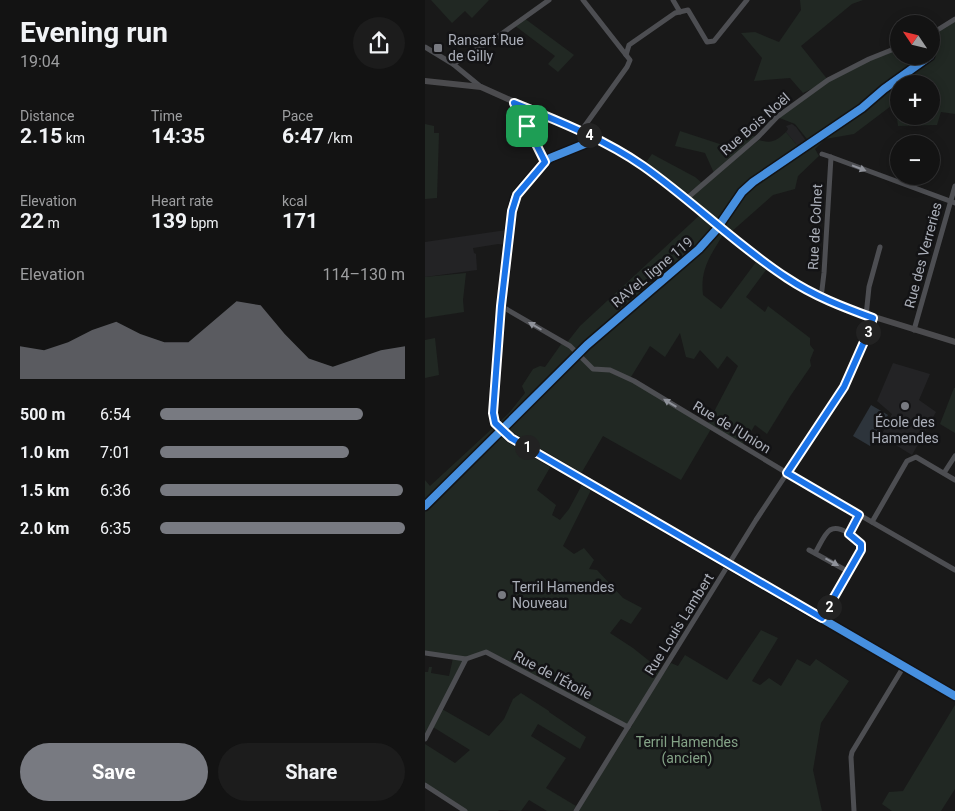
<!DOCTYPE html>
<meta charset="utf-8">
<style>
:root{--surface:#131313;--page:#1c1c1c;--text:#f1f3f6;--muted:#9d9ea0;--line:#323233;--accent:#787a81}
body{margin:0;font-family:Roboto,sans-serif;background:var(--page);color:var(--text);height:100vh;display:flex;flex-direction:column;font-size:19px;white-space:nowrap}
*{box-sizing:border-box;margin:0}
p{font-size:16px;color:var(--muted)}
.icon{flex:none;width:28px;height:28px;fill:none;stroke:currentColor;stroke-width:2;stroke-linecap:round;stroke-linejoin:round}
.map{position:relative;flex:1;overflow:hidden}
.side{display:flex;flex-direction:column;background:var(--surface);width:425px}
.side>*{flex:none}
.needle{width:32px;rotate:305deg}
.controls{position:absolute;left:465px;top:15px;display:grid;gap:10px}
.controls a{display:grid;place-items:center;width:50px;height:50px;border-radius:50%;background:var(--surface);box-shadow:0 2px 12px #0003,0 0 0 1px var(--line);font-size:25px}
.pin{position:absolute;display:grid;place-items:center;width:42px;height:42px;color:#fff;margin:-21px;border-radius:10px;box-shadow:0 2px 8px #0006}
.km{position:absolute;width:25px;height:25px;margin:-12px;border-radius:50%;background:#222;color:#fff;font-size:14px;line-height:25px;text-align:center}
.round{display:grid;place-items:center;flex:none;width:52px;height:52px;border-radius:26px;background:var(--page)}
.headline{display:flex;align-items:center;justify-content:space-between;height:85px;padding:0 20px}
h1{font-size:28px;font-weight:700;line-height:38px}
.figures{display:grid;grid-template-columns:repeat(3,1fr);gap:8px;height:85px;padding:5px 20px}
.figures div{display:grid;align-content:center}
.figures b{font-size:21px;font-weight:700}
.figures small{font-size:14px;font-weight:400}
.figures p{font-size:14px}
.chart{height:140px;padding:10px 20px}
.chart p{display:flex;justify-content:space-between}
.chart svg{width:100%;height:90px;margin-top:5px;fill:var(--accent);opacity:.7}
.primary-button{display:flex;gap:10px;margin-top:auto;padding:10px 20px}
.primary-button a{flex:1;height:58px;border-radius:30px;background:var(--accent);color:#fff;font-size:20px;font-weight:700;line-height:58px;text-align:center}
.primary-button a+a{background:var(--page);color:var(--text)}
ul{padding:0 20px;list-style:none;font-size:16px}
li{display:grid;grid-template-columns:80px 60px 1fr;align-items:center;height:38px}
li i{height:12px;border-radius:6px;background:var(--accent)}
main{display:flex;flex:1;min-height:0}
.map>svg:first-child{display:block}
.built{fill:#232325}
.green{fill:#212823;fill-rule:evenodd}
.water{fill:#2d343b}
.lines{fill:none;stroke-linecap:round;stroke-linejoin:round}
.minor{stroke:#4d4e52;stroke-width:5}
.major{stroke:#4b4b4e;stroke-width:6}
.cycleway-casing{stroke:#131315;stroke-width:11}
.cycleway{stroke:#468fdf;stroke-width:8}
.oneway{fill:#8f929a}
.route-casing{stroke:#fff;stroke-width:10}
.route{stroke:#1a73e8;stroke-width:6}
.poi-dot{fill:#787a81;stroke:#131315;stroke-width:2}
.labels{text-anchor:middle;stroke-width:5;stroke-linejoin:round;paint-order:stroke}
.poi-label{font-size:14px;fill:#abafb9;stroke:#131315;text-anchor:start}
.street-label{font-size:14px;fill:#abafb9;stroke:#131315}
.park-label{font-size:14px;fill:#84a387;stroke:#131315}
</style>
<main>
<section class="side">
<div class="headline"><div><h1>Evening run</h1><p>19:04</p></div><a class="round"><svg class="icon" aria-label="share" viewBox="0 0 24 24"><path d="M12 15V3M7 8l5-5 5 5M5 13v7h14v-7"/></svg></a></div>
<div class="figures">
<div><p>Distance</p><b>2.15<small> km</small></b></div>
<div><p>Time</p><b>14:35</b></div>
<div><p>Pace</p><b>6:47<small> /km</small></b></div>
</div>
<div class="figures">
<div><p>Elevation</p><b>22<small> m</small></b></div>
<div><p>Heart rate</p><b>139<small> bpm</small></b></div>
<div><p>kcal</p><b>171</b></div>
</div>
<div class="chart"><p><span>Elevation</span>114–130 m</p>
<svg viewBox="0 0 160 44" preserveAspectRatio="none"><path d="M0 44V28L10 30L20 26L30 20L40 16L50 22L60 26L70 26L80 16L90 6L100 8L110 22L120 34L130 38L140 34L150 30L160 28V44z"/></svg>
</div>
<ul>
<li><b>500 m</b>6:54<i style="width:83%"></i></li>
<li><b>1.0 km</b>7:01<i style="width:77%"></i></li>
<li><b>1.5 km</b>6:36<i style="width:99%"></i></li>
<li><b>2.0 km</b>6:35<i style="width:100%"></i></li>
</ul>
<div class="primary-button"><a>Save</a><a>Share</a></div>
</section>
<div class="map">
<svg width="530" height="811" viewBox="0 0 530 811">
<rect width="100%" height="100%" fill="#191919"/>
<g class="built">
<polygon points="367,124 371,127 384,145 378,148 371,144 361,132 363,129 361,126"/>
<polygon points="81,230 80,245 73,244 48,248 49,253 51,254 52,270 0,277 0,242"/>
<polygon points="468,363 505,374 494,400 511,412 487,455 456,436 467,414 452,401"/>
</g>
<g class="green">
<polygon points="6,0 64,0 47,18 40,11 27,23"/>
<path d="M375,0H438L427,4L376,46L403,80L474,47V56H506V34L530,19V114L516,112L512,125L473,126L470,103L429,134L400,139L390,149L394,156L373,176L370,189L348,195L305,233L264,196L334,140C347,144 351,141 361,132L371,144L376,145L378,148L386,144L370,124L352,117L398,83L378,93L365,78L329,81L337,58L316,33L330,32L354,42L376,10ZM474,84H506V116H474Z"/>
<polygon points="99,18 149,55 133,72 123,64 130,56 89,25"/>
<polygon points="0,124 9,126 9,133 14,133 12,198 0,199"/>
<polygon points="255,131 307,148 323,135 333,137 289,173 280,153 250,146"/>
<polygon points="227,154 270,177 277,183 262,194 257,193 219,165"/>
<path d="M277,213L298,235C285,256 275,269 278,295L296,309L331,262L341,270L321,297L340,312L343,306L385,338V345L389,350L385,360L386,366L366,395L342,434L330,425L317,446L282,425L313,366L302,356L293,369L275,350L269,359L261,357L255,333L240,357L225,346L206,377L286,429L256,480L178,436L154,477L127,464L112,490L131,505L127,515L135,520L144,509L158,483L167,488L138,546L149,554L159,548L169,560L164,569L172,570L198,598L217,608L206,624L196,619L185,633L208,648L238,672L237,676L246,663L253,666L260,655L302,680L336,630L353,638L327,681L335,685L344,678L356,686L372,659L385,666L391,659L424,681L396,723L388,770L397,811H153L208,724H200L63,655H47L41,659L0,734V672H3L4,667H7L6,673L24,676L28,658L0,653V480L5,486L84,413L100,393L97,386L108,369L115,366L120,367L137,343L140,345L155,326Z"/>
<polygon points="41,273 38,300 39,312 0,318 0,277"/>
<polygon points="10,338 14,375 0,378 0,340"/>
<polygon points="529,388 530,388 530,433 515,424"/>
<polygon points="96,693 124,711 124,712 161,737 155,749 113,724 106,736 141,758 121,788 151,806 148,811 122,811 104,800 96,811 74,810 73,811 42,811 0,784 0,744 30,763 45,750 8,727 17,709 64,736 79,719 88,699"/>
<polygon points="530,705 530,789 516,811 467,811 457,804 464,792 478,791"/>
</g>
<polygon class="water" points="446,405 463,415 445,446 428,436"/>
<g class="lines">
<g class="minor">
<polyline points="248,0 255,12"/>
<polyline points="506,34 530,19"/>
<polyline points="0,47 28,64 56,87"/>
<polyline points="201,55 204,45 250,13 263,10 282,42 289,41 322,0"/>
<polyline points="28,64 75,35 124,0"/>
<polyline points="89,103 107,134 120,162"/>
<polyline points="156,131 202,67 205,60 158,0"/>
<polyline points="172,139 125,158 120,162 98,187 90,198 87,211 76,306 68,413 70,423 86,438 530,696"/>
<polyline points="397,154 406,157"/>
<polyline points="261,199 333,137 352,117 403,80 444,59 474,47"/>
<polyline points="396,298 399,273 406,157 530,203"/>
<polyline points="76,306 145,346 168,369 185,370 209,381 362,473 530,570"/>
<polyline points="441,316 444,287 455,247"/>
<polyline points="489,330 530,186"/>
<polyline points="519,473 530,456"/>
<polyline points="447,522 482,461 491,457 530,480"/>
<polyline points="424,534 434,515"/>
<polyline points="384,550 424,572"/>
<path d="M390,553C394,547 399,534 405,530C415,524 430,538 436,544V550L397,619"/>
<polyline points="0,653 41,659"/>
<polyline points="0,739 41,659 61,652 203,727"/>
<polyline points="0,785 40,811"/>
<polyline points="151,811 331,520 419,387 442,335 448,318"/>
<polyline points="429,811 426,757 427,752 479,666"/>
</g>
<polyline class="major" points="0,81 56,87 172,139 218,166 331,257 363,279 396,298 417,307 530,342"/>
<g class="cycleway-casing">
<g id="cycleway">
<polyline points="172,139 125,158 120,162 98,187 90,198 87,211 76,306 68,413 70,423 86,438 530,696"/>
<polyline points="0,506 162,345 274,249 291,230 317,192 328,182 437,108 459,89 505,56"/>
</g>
</g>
<use href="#cycleway" class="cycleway"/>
</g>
<defs><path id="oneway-solid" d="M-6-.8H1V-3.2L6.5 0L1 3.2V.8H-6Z" transform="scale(1.25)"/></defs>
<g class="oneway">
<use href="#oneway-solid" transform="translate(434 168) rotate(21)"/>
<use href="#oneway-solid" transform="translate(110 326) rotate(-150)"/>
<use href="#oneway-solid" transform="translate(245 403) rotate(-149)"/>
<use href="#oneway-solid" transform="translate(407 562) rotate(29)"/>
</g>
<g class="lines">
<g class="route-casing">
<path id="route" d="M89,103C133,121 179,139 218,166C268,201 311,245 362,278C389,296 418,307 448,318L442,335L419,387L362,473L434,515L424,534L436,544V550L397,618L86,438L70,423L68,413L76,306L87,211L92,195L120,162L106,134Z"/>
</g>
<use href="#route" class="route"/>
</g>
<g class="poi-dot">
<rect x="8" y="43" width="10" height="10" rx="2.5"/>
<circle cx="480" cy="406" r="5"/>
<circle cx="77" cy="595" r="5"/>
</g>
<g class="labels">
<g class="poi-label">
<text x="23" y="45">Ransart Rue<tspan x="23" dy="16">de Gilly</tspan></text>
<text x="480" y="427" text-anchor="middle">École des<tspan x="480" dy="16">Hamendes</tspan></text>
<text x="87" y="592">Terril Hamendes<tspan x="87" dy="16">Nouveau</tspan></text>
</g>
<g class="street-label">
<text transform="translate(330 124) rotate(-41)" y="5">Rue Bois Noël</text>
<text transform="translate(390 227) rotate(-87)" y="5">Rue de Colnet</text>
<text transform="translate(498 255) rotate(-75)" y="5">Rue des Verreries</text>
<text transform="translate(227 272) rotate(-40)" y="5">RAVeL ligne 119</text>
<text transform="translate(307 427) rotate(31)" y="5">Rue de l'Union</text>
<text transform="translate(254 624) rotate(-58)" y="5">Rue Louis Lambert</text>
<text transform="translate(128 675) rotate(28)" y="5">Rue de l'Étoile</text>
</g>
<g class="park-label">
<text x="262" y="747">Terril Hamendes<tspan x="262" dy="16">(ancien)</tspan></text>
</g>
</g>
</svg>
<div class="controls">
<a><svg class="needle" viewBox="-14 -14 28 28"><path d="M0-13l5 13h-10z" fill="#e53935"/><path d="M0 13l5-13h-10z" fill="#9d9ea0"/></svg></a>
<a>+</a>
<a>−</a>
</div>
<div class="pin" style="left:102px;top:126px;background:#1e9e55"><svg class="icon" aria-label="arrive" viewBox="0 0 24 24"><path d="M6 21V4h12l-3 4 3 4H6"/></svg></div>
<b class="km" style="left:102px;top:447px">1</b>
<b class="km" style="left:404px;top:607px">2</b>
<b class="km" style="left:443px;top:332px">3</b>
<b class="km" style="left:164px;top:135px">4</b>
</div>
</main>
